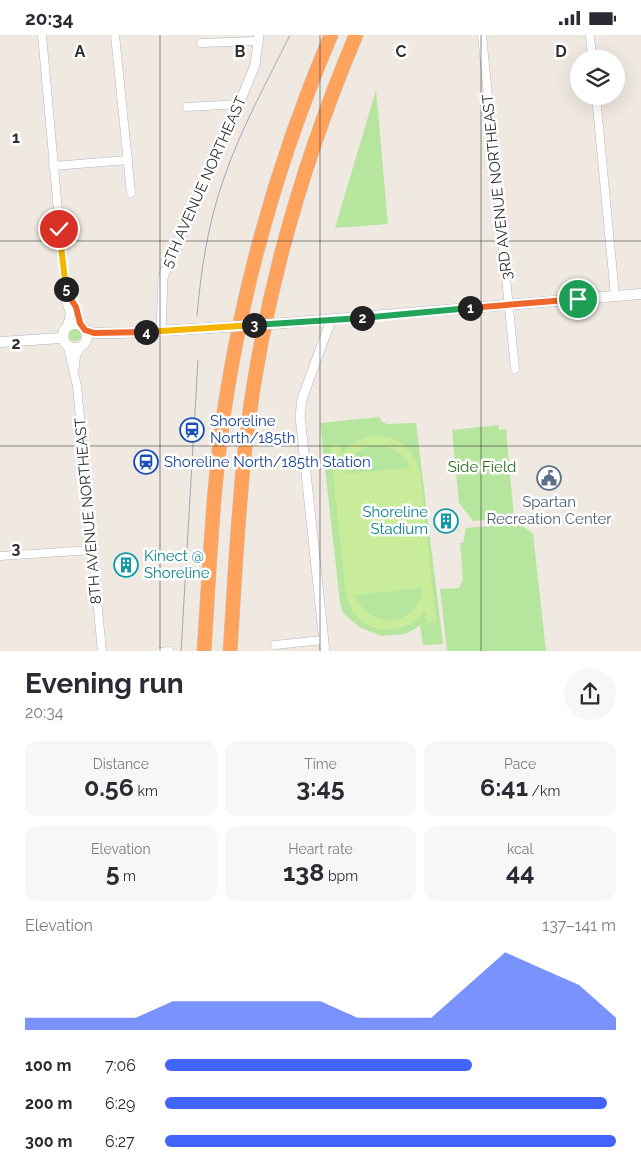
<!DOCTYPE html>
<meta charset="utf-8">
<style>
:root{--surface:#fff;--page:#f7f7f7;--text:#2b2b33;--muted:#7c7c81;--accent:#4264fb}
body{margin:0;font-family:Raleway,sans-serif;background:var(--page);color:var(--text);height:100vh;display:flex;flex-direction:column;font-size:19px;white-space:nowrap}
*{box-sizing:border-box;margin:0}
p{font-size:16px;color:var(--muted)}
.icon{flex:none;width:28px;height:28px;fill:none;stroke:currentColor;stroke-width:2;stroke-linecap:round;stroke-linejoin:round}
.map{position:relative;height:616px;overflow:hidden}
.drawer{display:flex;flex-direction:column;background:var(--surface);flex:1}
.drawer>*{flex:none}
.controls{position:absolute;left:570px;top:15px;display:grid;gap:10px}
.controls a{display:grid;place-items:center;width:55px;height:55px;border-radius:50%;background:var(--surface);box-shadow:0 5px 20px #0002;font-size:25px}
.pin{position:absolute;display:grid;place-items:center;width:42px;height:42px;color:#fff;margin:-21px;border:2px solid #fff;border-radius:50%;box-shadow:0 1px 5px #0007}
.km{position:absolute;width:25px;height:25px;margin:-12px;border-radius:50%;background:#222;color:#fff;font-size:14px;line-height:25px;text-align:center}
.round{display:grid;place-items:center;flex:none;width:52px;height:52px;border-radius:26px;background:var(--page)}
.summary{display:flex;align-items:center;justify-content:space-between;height:85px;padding:0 25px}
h1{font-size:28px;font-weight:700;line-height:38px}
.metrics{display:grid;grid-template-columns:repeat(3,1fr);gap:8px;height:85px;padding:5px 25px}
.metrics div{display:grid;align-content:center;border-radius:12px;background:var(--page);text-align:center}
.metrics b{font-size:25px;font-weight:700}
.metrics small{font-size:14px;font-weight:400}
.metrics p{font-size:14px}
.chart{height:140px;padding:10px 25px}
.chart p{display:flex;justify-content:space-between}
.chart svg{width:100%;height:90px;margin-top:5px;fill:var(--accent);opacity:.7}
ul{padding:0 25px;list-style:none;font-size:16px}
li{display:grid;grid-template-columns:80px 60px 1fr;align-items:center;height:38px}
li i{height:12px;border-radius:6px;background:var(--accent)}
.status{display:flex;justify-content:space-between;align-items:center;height:35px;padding:0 25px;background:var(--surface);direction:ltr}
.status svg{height:14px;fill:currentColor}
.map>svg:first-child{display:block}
.green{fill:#b6e59e}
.pitch{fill:#c9ec9a;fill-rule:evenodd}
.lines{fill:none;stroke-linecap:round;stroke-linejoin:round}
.minor-casing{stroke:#b4b7c1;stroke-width:9}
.tertiary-casing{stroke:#b4b7c1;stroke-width:10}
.secondary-casing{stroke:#b4b7c1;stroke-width:11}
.motorway-casing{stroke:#c9c9c9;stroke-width:15}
.minor{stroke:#fff;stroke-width:8}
.tertiary{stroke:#fff;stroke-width:9}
.secondary{stroke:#fff;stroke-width:10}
.motorway{stroke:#ffa35c;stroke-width:14}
.tram{stroke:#a3a6b8;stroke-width:1}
.secondary-bridge-casing{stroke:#b4b7c1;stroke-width:11;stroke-linecap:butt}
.secondary-bridge{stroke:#fff;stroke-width:10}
.split-1-casing{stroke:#fff;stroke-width:10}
.split-2-casing{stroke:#fff;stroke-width:10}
.split-3-casing{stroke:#fff;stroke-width:10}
.split-4-casing{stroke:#fff;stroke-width:10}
.split-5-casing{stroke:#fff;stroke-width:10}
.split-6-casing{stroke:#fff;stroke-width:10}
.split-1{stroke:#f0652b;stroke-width:6}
.split-2{stroke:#22a559;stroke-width:6}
.split-3{stroke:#22a559;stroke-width:6}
.split-4{stroke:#f5b400;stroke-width:6}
.split-5{stroke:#f0652b;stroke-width:6}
.split-6{stroke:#f5b400;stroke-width:6}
.grid{fill:none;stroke:#2e2e2e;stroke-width:1;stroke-opacity:0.55}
.labels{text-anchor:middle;stroke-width:5;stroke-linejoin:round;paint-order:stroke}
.street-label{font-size:15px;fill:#2e2e2e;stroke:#fff}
.transit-label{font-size:15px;fill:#164399;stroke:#fff;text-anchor:start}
.park-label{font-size:15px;fill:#2c6e1b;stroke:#fff}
.service-label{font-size:15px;fill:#4e5e75;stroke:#fff}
.culture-label{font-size:15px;fill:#0d838f;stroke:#fff;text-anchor:end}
.grid-label{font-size:16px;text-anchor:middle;font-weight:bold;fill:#2e2e2e;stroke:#fff;stroke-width:5;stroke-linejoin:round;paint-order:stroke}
</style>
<div class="status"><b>20:34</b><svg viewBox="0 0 49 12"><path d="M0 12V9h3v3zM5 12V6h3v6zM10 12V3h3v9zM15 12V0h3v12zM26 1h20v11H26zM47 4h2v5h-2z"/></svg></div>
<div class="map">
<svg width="641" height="617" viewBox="0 0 641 617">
<rect width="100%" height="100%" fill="#efe9e1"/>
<g class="green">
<polygon points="376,55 388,189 335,193"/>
<circle cx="75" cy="300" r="6"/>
<polygon points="380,382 381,386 387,389 416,388 443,609 423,610 420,591 405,599 382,601 359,592 343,578 340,568 320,388"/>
<polygon points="499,390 499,395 506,394 514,482 473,486 459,468 452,395"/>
<polygon points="510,489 520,489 533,499 546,616 447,616 440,554 459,553 463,544 460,508 463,508 466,493"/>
</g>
<path class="pitch" d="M373,400C400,402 413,412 420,437L436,587L427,588L425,575C411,596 379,602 359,584C352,577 349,569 346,560L330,409L340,408L341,420C351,409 359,404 373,400ZM373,410C390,410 403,416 410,433L344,439C347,423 357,414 373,410ZM422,553C421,592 368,596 355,560Z"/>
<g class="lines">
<g class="minor-casing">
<g id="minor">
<polyline points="42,0 64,242 67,258 66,267 70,278 67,292"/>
<polyline points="115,0 131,158"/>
<polyline points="482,0 515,334"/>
<polyline points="590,0 592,24"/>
<polyline points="201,8 258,6"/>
<polyline points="596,61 615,261"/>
<polyline points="187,72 239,69"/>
<polyline points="53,131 128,125"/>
<polyline points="67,258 76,272 78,283 82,292"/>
<polyline points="68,312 77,351 102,617"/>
<polyline points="75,331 76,321 82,311"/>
<polyline points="0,521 92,515"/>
<polyline points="275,610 323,605"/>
<polyline points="160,617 169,616"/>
</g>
</g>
<g class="tertiary-casing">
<g id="tertiary">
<polyline points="161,296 163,243 170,222 195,172 211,126 239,69 255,30 259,0"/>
<polyline points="325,617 300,381 302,364 331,285"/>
</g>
</g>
<g class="secondary-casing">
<g id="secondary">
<polyline points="285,288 641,259"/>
<circle cx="75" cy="301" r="12"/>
<polyline points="85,295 93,298 120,298 210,293"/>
<polyline points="0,307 62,303"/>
</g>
</g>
<g class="motorway-casing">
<g id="motorway">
<path d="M204,617C210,528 213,439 228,352C248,231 283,113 331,0"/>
<path d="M230,617C235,543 238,470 247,397C264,261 303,126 356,0"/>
</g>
</g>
<use href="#minor" class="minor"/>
<use href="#tertiary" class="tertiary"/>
<use href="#secondary" class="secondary"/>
<use href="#motorway" class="motorway"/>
<g class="tram">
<path d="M197,281C201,234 208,188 224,143C241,93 267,47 290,0"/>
<polyline points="181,617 198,325"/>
</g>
<g class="secondary-bridge-casing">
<polyline id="secondary-bridge" points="210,293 285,288"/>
</g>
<use href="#secondary-bridge" class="secondary-bridge"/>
</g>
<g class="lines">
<g class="split-1-casing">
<polyline id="split-1" points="470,273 578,264"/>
</g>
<g class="split-2-casing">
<polyline id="split-2" points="362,283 470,273"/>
</g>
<g class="split-3-casing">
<polyline id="split-3" points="254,290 362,283"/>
</g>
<g class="split-4-casing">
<polyline id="split-4" points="146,297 254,290"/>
</g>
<g class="split-5-casing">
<polyline id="split-5" points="66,254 67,258 76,272 80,288 85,295 94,298 146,297"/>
</g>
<g class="split-6-casing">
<polyline id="split-6" points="59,194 66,254"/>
</g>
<use href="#split-1" class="split-1"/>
<use href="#split-2" class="split-2"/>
<use href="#split-3" class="split-3"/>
<use href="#split-4" class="split-4"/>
<use href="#split-5" class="split-5"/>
<use href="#split-6" class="split-6"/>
</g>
<path class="grid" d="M160,0V617M320,0V617M481,0V617M0,206H641M0,411H641"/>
<defs>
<g id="station-ring" transform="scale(1.25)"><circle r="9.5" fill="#fff" stroke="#1a4fb4" stroke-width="1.5"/><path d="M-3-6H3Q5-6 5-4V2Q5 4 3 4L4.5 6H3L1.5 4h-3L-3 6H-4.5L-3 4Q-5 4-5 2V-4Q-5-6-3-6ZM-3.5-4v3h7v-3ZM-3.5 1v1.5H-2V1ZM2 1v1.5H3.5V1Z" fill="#1a4fb4"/></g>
<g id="civic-ring" transform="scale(1.25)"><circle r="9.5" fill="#fff" stroke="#5c6f8a" stroke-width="1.5"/><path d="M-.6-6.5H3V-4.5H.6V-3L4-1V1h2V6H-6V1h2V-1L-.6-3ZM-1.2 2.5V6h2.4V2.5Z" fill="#5c6f8a"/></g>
<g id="building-ring" transform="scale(1.25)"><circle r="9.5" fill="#fff" stroke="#0f9aa8" stroke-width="1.5"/><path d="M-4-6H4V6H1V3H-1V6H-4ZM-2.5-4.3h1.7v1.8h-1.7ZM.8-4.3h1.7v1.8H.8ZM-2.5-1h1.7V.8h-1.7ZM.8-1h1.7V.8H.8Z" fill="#0f9aa8"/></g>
</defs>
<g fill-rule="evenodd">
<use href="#station-ring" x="192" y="395"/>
<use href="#station-ring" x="146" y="427"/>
<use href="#civic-ring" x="549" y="443"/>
<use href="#building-ring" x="446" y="486"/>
<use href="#building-ring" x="126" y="530"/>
</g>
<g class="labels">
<g class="street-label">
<text transform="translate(204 147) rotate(-66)" y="5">5TH AVENUE NORTHEAST</text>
<text transform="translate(497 152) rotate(-96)" y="5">3RD AVENUE NORTHEAST</text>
<text transform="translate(88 476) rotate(-95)" y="5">8TH AVENUE NORTHEAST</text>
</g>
<g class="transit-label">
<text x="210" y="391">Shoreline<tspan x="210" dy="17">North/185th</tspan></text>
<text x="164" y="432">Shoreline North/185th Station</text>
</g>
<g class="park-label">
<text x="482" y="437">Side Field</text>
</g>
<g class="service-label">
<text x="549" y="472">Spartan<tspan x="549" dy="17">Recreation Center</tspan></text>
</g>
<g class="culture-label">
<text x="428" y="482">Shoreline<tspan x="428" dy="17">Stadium</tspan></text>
<text x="144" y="526" text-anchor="start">Kinect @<tspan x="144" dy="17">Shoreline</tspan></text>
</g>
</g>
<g class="grid-label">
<text x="80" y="22">A</text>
<text x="240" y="22">B</text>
<text x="401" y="22">C</text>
<text x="561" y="22">D</text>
<text x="16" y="108">1</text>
<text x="16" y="314">2</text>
<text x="16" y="519">3</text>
</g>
</svg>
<div class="controls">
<a><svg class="icon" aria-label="layers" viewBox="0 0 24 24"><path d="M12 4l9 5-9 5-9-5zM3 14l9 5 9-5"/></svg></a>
</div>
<div class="pin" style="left:578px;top:264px;background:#1e9e55"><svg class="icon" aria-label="arrive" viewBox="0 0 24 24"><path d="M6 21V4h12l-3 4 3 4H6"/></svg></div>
<div class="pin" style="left:59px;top:194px;background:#d93025"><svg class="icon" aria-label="check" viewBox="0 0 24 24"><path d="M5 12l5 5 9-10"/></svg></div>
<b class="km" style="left:470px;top:273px">1</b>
<b class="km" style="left:362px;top:283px">2</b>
<b class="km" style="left:254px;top:290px">3</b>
<b class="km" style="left:146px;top:297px">4</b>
<b class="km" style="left:66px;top:254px">5</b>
</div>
<section class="drawer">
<div class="summary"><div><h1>Evening run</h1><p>20:34</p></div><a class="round"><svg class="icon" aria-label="share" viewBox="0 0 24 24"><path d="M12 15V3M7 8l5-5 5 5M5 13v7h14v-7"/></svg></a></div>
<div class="metrics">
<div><p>Distance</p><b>0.56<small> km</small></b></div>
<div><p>Time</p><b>3:45</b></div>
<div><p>Pace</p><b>6:41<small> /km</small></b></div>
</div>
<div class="metrics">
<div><p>Elevation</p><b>5<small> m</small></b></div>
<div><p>Heart rate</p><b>138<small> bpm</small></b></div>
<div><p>kcal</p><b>44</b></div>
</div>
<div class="chart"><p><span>Elevation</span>137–141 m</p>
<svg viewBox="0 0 160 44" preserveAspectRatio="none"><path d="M0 44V38L10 38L20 38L30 38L40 30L50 30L60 30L70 30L80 30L90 38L100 38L110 38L120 22L130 6L140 14L150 22L160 38V44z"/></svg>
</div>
<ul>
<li><b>100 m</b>7:06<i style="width:68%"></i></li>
<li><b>200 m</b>6:29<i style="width:98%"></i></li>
<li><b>300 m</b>6:27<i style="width:100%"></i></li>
</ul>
</section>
